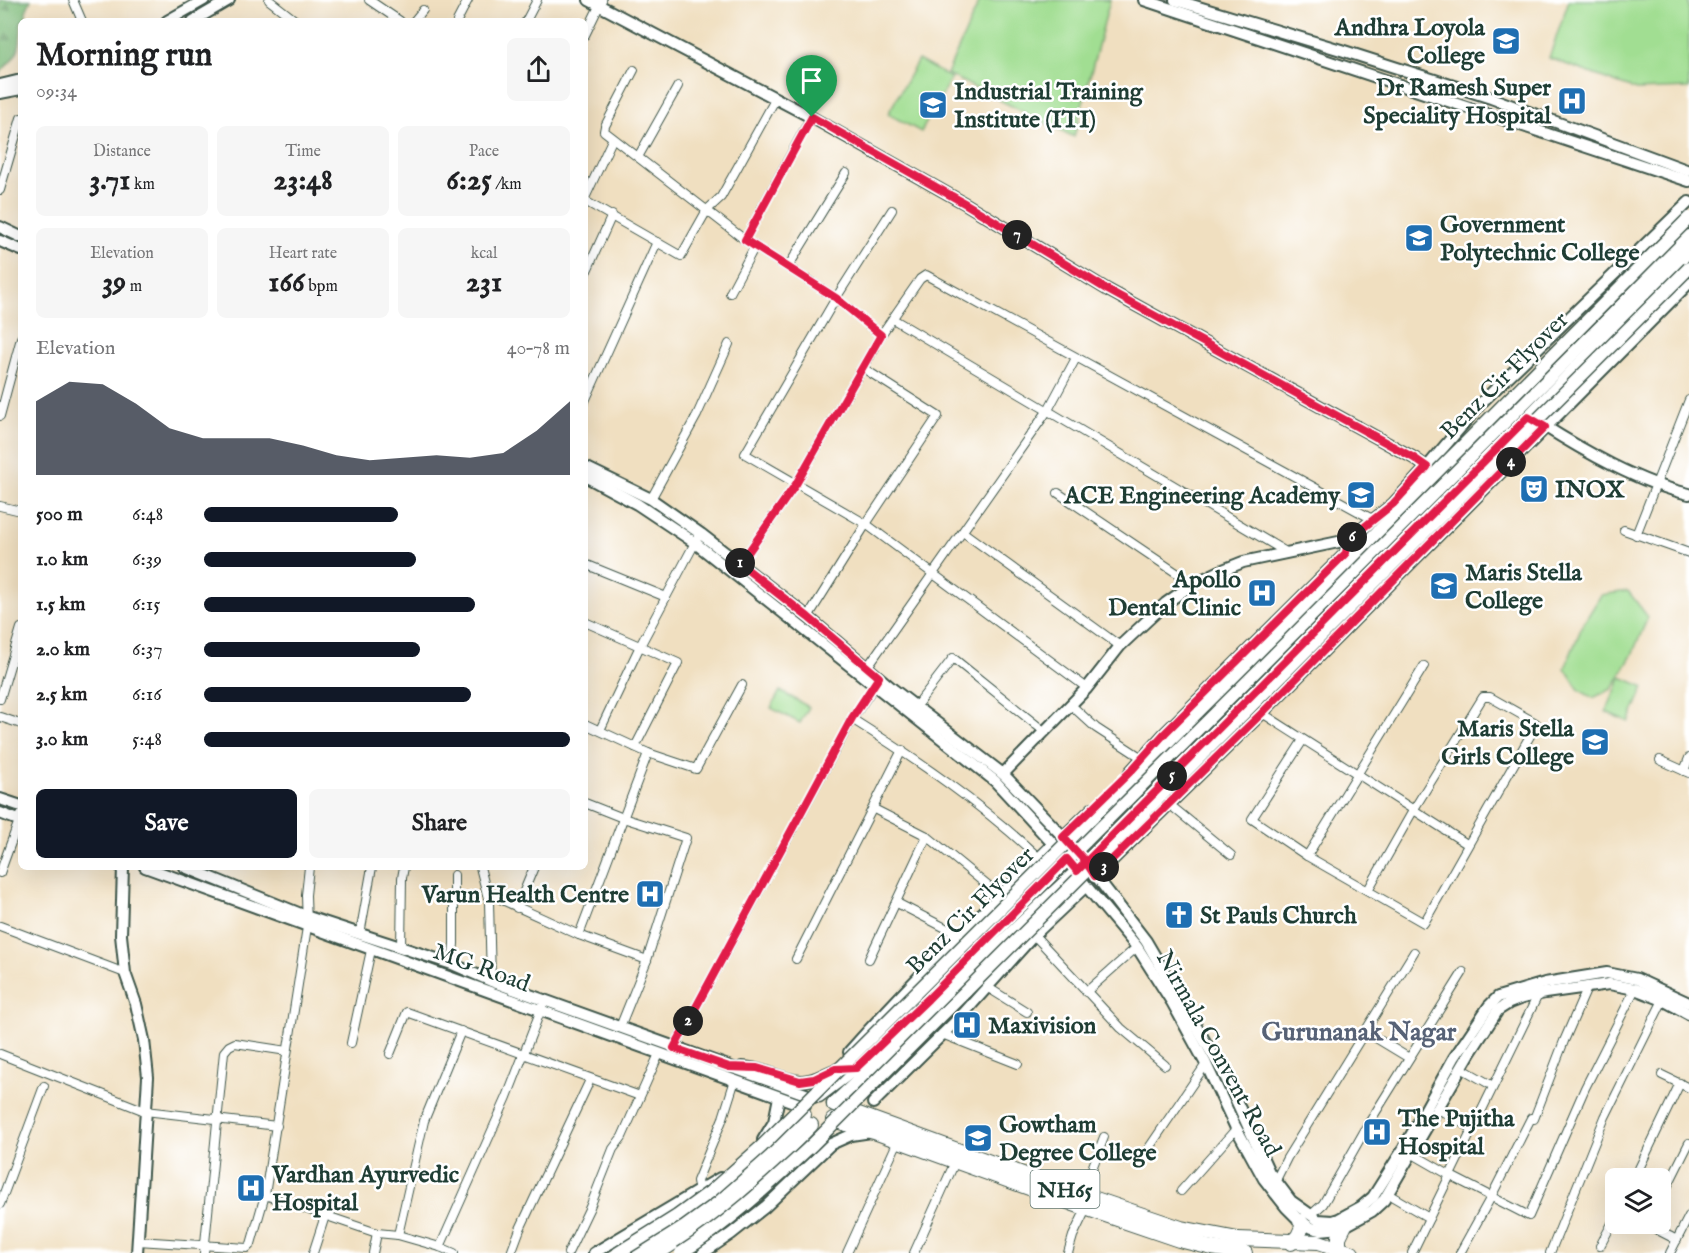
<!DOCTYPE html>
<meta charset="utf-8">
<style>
:root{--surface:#fff;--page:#f6f6f6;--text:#202124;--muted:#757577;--accent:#111827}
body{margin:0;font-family:"IM FELL English",serif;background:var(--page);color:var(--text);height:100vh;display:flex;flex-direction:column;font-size:22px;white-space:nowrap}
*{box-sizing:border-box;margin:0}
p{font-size:20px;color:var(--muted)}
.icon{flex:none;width:33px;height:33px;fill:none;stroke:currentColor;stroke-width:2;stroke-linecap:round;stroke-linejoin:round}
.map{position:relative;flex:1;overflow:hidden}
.details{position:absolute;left:18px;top:18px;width:570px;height:852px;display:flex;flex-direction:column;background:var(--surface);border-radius:9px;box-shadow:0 6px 24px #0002}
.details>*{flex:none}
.fabs{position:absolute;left:1605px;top:1168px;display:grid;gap:12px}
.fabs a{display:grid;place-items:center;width:66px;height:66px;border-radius:9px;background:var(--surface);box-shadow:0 6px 24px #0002;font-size:30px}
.pin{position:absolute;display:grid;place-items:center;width:51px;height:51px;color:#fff;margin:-62px -26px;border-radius:50% 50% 50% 0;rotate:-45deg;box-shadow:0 0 6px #0007}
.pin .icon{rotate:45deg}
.km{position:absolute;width:30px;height:30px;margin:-15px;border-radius:50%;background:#222;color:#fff;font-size:16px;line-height:30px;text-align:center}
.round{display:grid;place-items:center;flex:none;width:63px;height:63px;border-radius:9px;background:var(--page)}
.headline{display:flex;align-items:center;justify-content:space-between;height:102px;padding:0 18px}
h1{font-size:33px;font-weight:800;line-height:45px}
.figures{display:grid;grid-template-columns:repeat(3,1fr);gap:9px;height:102px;padding:6px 18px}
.figures div{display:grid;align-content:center;border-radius:9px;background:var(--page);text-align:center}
.figures b{font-size:30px;font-weight:800}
.figures small{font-size:16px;font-weight:400}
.figures p{font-size:16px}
.chart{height:168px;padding:12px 18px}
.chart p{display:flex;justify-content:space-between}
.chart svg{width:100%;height:108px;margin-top:6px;fill:var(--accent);opacity:.7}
.cta{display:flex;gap:12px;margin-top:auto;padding:12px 18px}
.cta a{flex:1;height:69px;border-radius:9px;background:var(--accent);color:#fff;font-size:24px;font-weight:800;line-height:69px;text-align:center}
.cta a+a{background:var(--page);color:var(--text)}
ul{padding:0 18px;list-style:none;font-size:20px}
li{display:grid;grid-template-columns:96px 72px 1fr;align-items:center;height:45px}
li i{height:15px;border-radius:8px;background:var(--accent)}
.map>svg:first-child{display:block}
.green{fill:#a1de92;stroke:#608e63;stroke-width:1.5}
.forest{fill:url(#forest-firs);stroke:#507d58;stroke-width:1.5}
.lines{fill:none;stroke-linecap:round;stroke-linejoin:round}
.street-casing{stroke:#3e5549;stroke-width:10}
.secondary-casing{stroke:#3e5549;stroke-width:14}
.primary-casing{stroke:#3e5549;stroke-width:15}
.highway-casing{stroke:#3e5549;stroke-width:16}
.street{stroke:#fff;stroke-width:8}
.secondary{stroke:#fff;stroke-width:10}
.primary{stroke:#fff;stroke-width:12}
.highway{stroke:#fff;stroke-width:14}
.primary-bridge-casing{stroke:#3e5549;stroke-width:15;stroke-linecap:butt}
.primary-bridge{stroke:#fff;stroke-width:12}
.route-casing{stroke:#fff;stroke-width:12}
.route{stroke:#e11d48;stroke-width:8}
.labels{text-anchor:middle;stroke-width:5;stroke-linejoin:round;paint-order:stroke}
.shield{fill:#fff;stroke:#627771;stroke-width:1.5}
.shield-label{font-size:22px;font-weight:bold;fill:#1f3d34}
.poi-label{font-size:24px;font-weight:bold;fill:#1f3d34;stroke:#fff;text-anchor:start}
.street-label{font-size:24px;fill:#1f3d34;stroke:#fff}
.neighbourhood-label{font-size:26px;font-weight:bold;fill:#576276;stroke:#fff}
</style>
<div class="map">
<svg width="1689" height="1253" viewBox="0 0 1689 1253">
<defs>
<pattern id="forest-firs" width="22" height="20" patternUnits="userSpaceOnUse" patternTransform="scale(1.5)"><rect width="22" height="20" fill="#80bd7c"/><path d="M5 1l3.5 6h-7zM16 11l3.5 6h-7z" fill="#689b66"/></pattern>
</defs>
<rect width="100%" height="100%" fill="#fff"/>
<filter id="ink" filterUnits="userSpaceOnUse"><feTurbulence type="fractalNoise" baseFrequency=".0167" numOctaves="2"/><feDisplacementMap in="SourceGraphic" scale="12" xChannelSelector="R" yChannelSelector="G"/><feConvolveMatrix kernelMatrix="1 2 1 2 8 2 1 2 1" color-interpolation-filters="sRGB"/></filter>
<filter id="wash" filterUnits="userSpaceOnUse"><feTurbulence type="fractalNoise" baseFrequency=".008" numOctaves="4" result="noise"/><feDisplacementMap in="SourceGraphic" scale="24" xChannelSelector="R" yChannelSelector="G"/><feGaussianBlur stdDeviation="1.35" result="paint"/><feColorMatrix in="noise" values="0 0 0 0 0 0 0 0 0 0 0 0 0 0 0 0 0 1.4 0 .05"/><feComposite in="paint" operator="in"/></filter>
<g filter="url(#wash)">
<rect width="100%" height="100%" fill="#f0dfc0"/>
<g class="green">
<polygon points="980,0 1110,0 1074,137 947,74"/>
<polygon points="1569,0 1689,0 1689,88 1636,90 1549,58"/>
<polygon points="918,60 951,78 921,132 888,114"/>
<polygon points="1628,591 1648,617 1631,657 1612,689 1593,698 1579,690 1565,668 1583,624 1601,595"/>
<polygon points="1621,677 1644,687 1629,722 1606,712"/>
<polygon points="780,691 809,707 800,723 771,708"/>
</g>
<path class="forest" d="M0,0H31L26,11V21H21C21,50 20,52 0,73Z"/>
</g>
<g filter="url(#ink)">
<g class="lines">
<g class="street-casing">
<g id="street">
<polyline points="73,0 82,21"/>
<polyline points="269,0 296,21"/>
<polyline points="369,0 400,21"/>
<polyline points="414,21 423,10"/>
<polyline points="457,21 468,0"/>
<polyline points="526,21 537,0"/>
<polyline points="585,35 602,0"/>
<polyline points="634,70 605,126 604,131 745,240 836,298 881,335"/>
<polyline points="638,157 678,86"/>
<polyline points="0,190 21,118"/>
<polyline points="585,198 612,140"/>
<polyline points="585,201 681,256 707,210 721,197 776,98"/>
<polyline points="892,210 836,298 745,454 866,524 1087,688"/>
<polyline points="745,240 811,117"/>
<polyline points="788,267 846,173"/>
<polyline points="585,275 612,215"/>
<polyline points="730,293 755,246"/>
<polyline points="893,319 1286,552"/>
<polyline points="585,401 657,242"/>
<polyline points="0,416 21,338"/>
<polyline points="1058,493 1193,584"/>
<polyline points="651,499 697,415 729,344"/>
<polyline points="0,506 21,511"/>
<polyline points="1624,530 1689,553"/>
<polyline points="963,532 1120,646"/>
<polyline points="1636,535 1689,400"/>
<polyline points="585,564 666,597"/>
<polyline points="740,564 796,484 881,335 920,279 926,275 1374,520"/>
<polyline points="808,617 866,524 938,416 863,368"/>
<polyline points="585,622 678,663 635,747"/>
<polyline points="868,666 1048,410 1076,358"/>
<polyline points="0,699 21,628"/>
<polyline points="1071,705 1096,728 1142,758"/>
<polyline points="916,706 953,658 1045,732"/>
<polyline points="1262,713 1467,844"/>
<polyline points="0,717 21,724"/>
<path d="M852,719C917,760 983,805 1039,858"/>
<polyline points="585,724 648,753 696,769 742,685"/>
<polyline points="600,730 640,646 697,539"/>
<polyline points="1303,740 1252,819 1307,856 1424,923 1535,727 1536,723 1490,697 1483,697 1414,809 1368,890"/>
<polyline points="1660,760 1689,773"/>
<polyline points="1684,771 1689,758"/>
<polyline points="585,803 623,818 686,838 647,960 620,1027"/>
<polyline points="1169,804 1231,855"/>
<polyline points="874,809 927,836 999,895"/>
<polyline points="1307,856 1424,666"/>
<polyline points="309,867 306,895 307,927 265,1195 377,1233 398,1235 440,1247 454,1253"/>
<polyline points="480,867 489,902 491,981"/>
<polyline points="0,873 21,815"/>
<polyline points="487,893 579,935 647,960"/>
<polyline points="897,903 961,936"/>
<polyline points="517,908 534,867"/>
<polyline points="0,926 125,973"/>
<polyline points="360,934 372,867"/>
<polyline points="579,935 648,753"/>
<polyline points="1034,935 1121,1028 1165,1065"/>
<polyline points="401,948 402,878 404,867"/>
<polyline points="796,959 902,750"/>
<polyline points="869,959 927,836"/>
<polyline points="452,964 454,944 454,875"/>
<polyline points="987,987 1027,1012"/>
<polyline points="1086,992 1137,947"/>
<polyline points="1366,1032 1409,1058"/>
<polyline points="942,1034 1018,1064"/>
<polyline points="351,1043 371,950"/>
<polyline points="674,1048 852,719 877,682"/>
<polyline points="0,1054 145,1111 277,1126"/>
<polyline points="390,1054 407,1012 640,1096"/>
<polyline points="1461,1068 1493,1086"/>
<polyline points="1662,1075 1689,1088"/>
<polyline points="1438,1109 1473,1129"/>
<polyline points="1411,1153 1451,1176 1529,1216 1585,1088 1635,989"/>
<polyline points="1142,1158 1206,1064"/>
<polyline points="1634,1179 1680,1083"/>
<polyline points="1276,1180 1287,1158 1414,952"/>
<polyline points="1087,1182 1104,1137"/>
<polyline points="1181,1191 1236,1129"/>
<polyline points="699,1192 697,1181 723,1118 735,1080"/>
<polyline points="1388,1194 1429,1218"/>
<polyline points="1660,1201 1689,1143"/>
<polyline points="0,1204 44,1086"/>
<polyline points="1311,1215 1323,1204 1369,1123 1463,972"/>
<polyline points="1646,1224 1677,1240"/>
<polyline points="398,1235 424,1121 461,1031"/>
<polyline points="138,1241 247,1248 251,1244 265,1195"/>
<polyline points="1600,1246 1616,1216"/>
<polyline points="440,1247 507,1097 542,1007"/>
<polyline points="204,1253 224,1052 229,1046 235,1043 287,1051"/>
<polyline points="313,1253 325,1216"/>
<polyline points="373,1253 377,1233"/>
<polyline points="511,1253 520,1229 590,1080"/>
<polyline points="568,1253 590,1207 613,1149 622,1137 659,1054"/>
<polyline points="847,1253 898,1141"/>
<polyline points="914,1253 955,1162"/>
<polyline points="1068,1253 1073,1236 1086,1209"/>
<polyline points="1412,1253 1539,993"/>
<polyline points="1460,1253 1491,1197 1531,1118 1534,1119 1564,1041 1588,986"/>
<polyline points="1550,1253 1605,1117 1663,1000"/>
<polyline points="1670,1253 1689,1216"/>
</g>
</g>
<g class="secondary-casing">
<g id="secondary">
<polyline points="589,0 811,117 966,204 1108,290 1414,458 1446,481"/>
<polyline points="1144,0 1689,181"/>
<polyline points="1175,0 1341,50 1491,98 1689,171"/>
<polyline points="167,21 204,0"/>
<polyline points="193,21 229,0"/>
<polyline points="0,85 21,80"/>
<polyline points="0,93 21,89"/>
<polyline points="0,227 21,237"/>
<polyline points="0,241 21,250"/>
<path d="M1541,424C1584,451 1639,483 1689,494"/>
<polyline points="585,467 651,499 701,534 808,617 894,690 1003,774 1076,850 1146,941 1224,1074 1269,1172 1291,1201 1318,1220 1333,1221 1339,1219 1361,1207 1373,1197 1404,1148 1454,1058 1489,1006 1498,997 1545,983 1607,973 1637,979 1689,1003"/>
<polyline points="585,476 637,504 694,542 995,781 1067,859 1086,886 1137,947 1172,1002 1206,1064 1235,1126 1264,1179 1286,1207 1300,1221 1312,1228 1320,1230 1341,1228 1372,1211 1384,1200 1470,1053 1498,1010 1509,1003 1522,998 1545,993 1609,984 1635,989 1663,1000 1689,1014"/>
<polyline points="1130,772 1165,733 1346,553 1348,540"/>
<polyline points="1003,774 1087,688 1120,646 1166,603 1193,584 1218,572 1243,562 1348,540 1393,504 1427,467 1482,402 1689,202"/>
<polyline points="0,799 21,806"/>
<polyline points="0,813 21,821"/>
<polyline points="1063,837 1093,808"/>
<polyline points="123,867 121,935 125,973 136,1004 144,1040 148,1077 137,1253"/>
<polyline points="145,867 805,1106"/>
<polyline points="185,867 308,917 452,964 491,981 814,1097"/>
<polyline points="1095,877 1262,713 1689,283"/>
<path d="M849,1052C913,980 983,912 1053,844"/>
<path d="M742,1067C763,1067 782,1081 802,1081C816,1081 826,1072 838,1069"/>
<polyline points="873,1103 964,1013 1034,935 1086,886"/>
<polyline points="763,1140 774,1122 779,1097"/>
<polyline points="594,1253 720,1178"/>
<polyline points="703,1253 731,1234 765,1207 831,1144 851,1135 871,1132"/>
</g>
</g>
<g class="primary-casing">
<g id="primary">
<polyline points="819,1096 856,1068 928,999 1617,310 1689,236"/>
<path d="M833,1104C916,1028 994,947 1077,871L1528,417L1689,251"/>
</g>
</g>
<g class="highway-casing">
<g id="highway">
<polyline points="834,1105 1031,1177 1181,1228 1238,1239 1319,1242 1352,1253"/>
<polyline points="833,1120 874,1132 1079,1206 1179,1240 1212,1248 1245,1253"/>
<polyline points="1291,1243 1298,1236 1303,1225 1300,1221"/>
<polyline points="1339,1247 1339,1237 1345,1225"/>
<polyline points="640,1253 706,1211 804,1115"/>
<polyline points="658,1253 717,1214 747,1189 811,1125"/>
</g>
</g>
<use href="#street" class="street"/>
<use href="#secondary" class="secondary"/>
<use href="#primary" class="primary"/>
<use href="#highway" class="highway"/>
<g class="primary-bridge-casing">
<g id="primary-bridge">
<polyline points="618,1253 677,1216 710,1192 761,1147 1252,658 1689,218"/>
<path d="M681,1253C730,1222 771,1183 813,1144L1689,268"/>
</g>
</g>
<use href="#primary-bridge" class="primary-bridge"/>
</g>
</g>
<g class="lines" filter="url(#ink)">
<g class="route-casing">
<polyline id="route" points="812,117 745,240 836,298 881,335 796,484 740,564 808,617 879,677 852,718 674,1048 729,1067 757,1068 800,1081 814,1079 835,1069 856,1068 928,999 1067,859 1077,871 1086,862 1095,876 1262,713 1545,427 1528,417 1086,862 1063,837 1131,771 1165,733 1346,553 1348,540 1393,504 1427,467 1414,458 1108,290 966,204 812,117"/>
</g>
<use href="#route" class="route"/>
</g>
<defs>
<g id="university-square" transform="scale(1.5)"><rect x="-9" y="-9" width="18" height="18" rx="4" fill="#1f6fb2" stroke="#fff"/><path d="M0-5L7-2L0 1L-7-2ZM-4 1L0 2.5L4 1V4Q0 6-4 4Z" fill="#fff"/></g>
<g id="hospital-square" transform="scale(1.5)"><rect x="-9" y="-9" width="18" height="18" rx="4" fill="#1f6fb2" stroke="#fff"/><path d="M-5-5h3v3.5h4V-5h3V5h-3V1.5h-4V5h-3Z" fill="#fff"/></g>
<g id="theatre-square" transform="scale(1.5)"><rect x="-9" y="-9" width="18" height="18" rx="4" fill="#1f6fb2" stroke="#fff"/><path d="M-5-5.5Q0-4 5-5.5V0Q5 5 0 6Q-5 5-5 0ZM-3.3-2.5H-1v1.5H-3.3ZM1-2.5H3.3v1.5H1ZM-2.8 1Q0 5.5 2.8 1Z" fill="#fff"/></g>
<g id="church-square" transform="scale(1.5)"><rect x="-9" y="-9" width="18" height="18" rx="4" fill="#1f6fb2" stroke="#fff"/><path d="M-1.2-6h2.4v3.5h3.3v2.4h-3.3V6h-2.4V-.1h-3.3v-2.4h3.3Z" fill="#fff"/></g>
</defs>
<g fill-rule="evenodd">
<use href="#university-square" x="1506" y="41"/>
<use href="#hospital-square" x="1572" y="101"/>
<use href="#university-square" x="933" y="105"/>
<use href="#university-square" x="1419" y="238"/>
<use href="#theatre-square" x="1534" y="489"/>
<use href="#university-square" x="1361" y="495"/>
<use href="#university-square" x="1444" y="586"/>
<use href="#hospital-square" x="1262" y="593"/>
<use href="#university-square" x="1595" y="742"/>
<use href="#hospital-square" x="650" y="894"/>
<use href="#church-square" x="1179" y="915"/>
<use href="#hospital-square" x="967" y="1025"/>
<use href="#hospital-square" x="1377" y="1132"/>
<use href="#university-square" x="978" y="1138"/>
<use href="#hospital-square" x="251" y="1188"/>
</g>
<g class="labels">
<rect class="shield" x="1030.5" y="1170" width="69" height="38" rx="4.5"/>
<g class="shield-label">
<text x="1065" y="1197">NH65</text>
</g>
<g class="poi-label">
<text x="1485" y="35" text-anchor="end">Andhra Loyola<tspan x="1485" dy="28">College</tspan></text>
<text x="1551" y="95" text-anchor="end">Dr Ramesh Super<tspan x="1551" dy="28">Speciality Hospital</tspan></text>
<text x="954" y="99">Industrial Training<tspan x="954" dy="28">Institute (ITI)</tspan></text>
<text x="1440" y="232">Government<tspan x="1440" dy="28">Polytechnic College</tspan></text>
<text x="1555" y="497">INOX</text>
<text x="1340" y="503" text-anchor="end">ACE Engineering Academy</text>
<text x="1465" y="580">Maris Stella<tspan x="1465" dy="28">College</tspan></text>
<text x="1241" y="587" text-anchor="end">Apollo<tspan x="1241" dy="28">Dental Clinic</tspan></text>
<text x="1574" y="736" text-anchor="end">Maris Stella<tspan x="1574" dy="28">Girls College</tspan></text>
<text x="629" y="902" text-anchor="end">Varun Health Centre</text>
<text x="1200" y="923">St Pauls Church</text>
<text x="988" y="1033">Maxivision</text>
<text x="1398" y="1126">The Pujitha<tspan x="1398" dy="28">Hospital</tspan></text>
<text x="999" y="1132">Gowtham<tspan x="999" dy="28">Degree College</tspan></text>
<text x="272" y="1182">Vardhan Ayurvedic<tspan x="272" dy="28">Hospital</tspan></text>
</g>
<g class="street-label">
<text transform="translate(1504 375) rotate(-45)" y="8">Benz Cir Flyover</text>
<text transform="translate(970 910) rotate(-45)" y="8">Benz Cir Flyover</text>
<text transform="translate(482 967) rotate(20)" y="8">MG Road</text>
<text transform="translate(1219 1053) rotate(61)" y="8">Nirmala Convent Road</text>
</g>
<g class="neighbourhood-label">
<text x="1359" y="1040">Gurunanak Nagar</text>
</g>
</g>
</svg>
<div class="fabs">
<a><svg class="icon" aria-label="layers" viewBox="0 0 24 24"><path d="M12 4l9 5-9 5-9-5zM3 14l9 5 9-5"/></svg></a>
</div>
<div class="pin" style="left:812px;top:117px;background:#1e9e55"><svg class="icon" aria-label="arrive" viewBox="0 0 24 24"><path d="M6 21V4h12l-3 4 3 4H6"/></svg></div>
<b class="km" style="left:740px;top:563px">1</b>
<b class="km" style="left:688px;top:1021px">2</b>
<b class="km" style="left:1104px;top:867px">3</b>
<b class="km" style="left:1511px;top:462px">4</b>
<b class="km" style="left:1172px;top:776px">5</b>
<b class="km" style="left:1352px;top:537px">6</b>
<b class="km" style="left:1017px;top:235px">7</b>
<section class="details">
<div class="headline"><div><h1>Morning run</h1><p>09:34</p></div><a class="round"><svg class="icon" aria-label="share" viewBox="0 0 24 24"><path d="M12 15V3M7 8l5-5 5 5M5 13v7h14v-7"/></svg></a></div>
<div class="figures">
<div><p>Distance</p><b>3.71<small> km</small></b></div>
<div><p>Time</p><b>23:48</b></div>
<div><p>Pace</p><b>6:25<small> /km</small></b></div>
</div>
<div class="figures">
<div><p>Elevation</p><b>39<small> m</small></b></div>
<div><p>Heart rate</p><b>166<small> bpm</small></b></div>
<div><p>kcal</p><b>231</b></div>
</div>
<div class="chart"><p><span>Elevation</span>40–78 m</p>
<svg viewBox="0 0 160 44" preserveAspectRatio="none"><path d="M0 44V14L10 6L20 7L30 15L40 25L50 29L60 29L70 29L80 32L90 36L100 38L110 37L120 36L130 37L140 35L150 26L160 14V44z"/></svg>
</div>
<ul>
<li><b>500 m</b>6:48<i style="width:53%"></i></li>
<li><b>1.0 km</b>6:39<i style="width:58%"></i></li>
<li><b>1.5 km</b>6:15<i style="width:74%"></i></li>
<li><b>2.0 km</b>6:37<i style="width:59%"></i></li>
<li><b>2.5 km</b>6:16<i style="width:73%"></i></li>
<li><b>3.0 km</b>5:48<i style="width:100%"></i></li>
</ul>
<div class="cta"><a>Save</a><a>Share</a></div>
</section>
</div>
